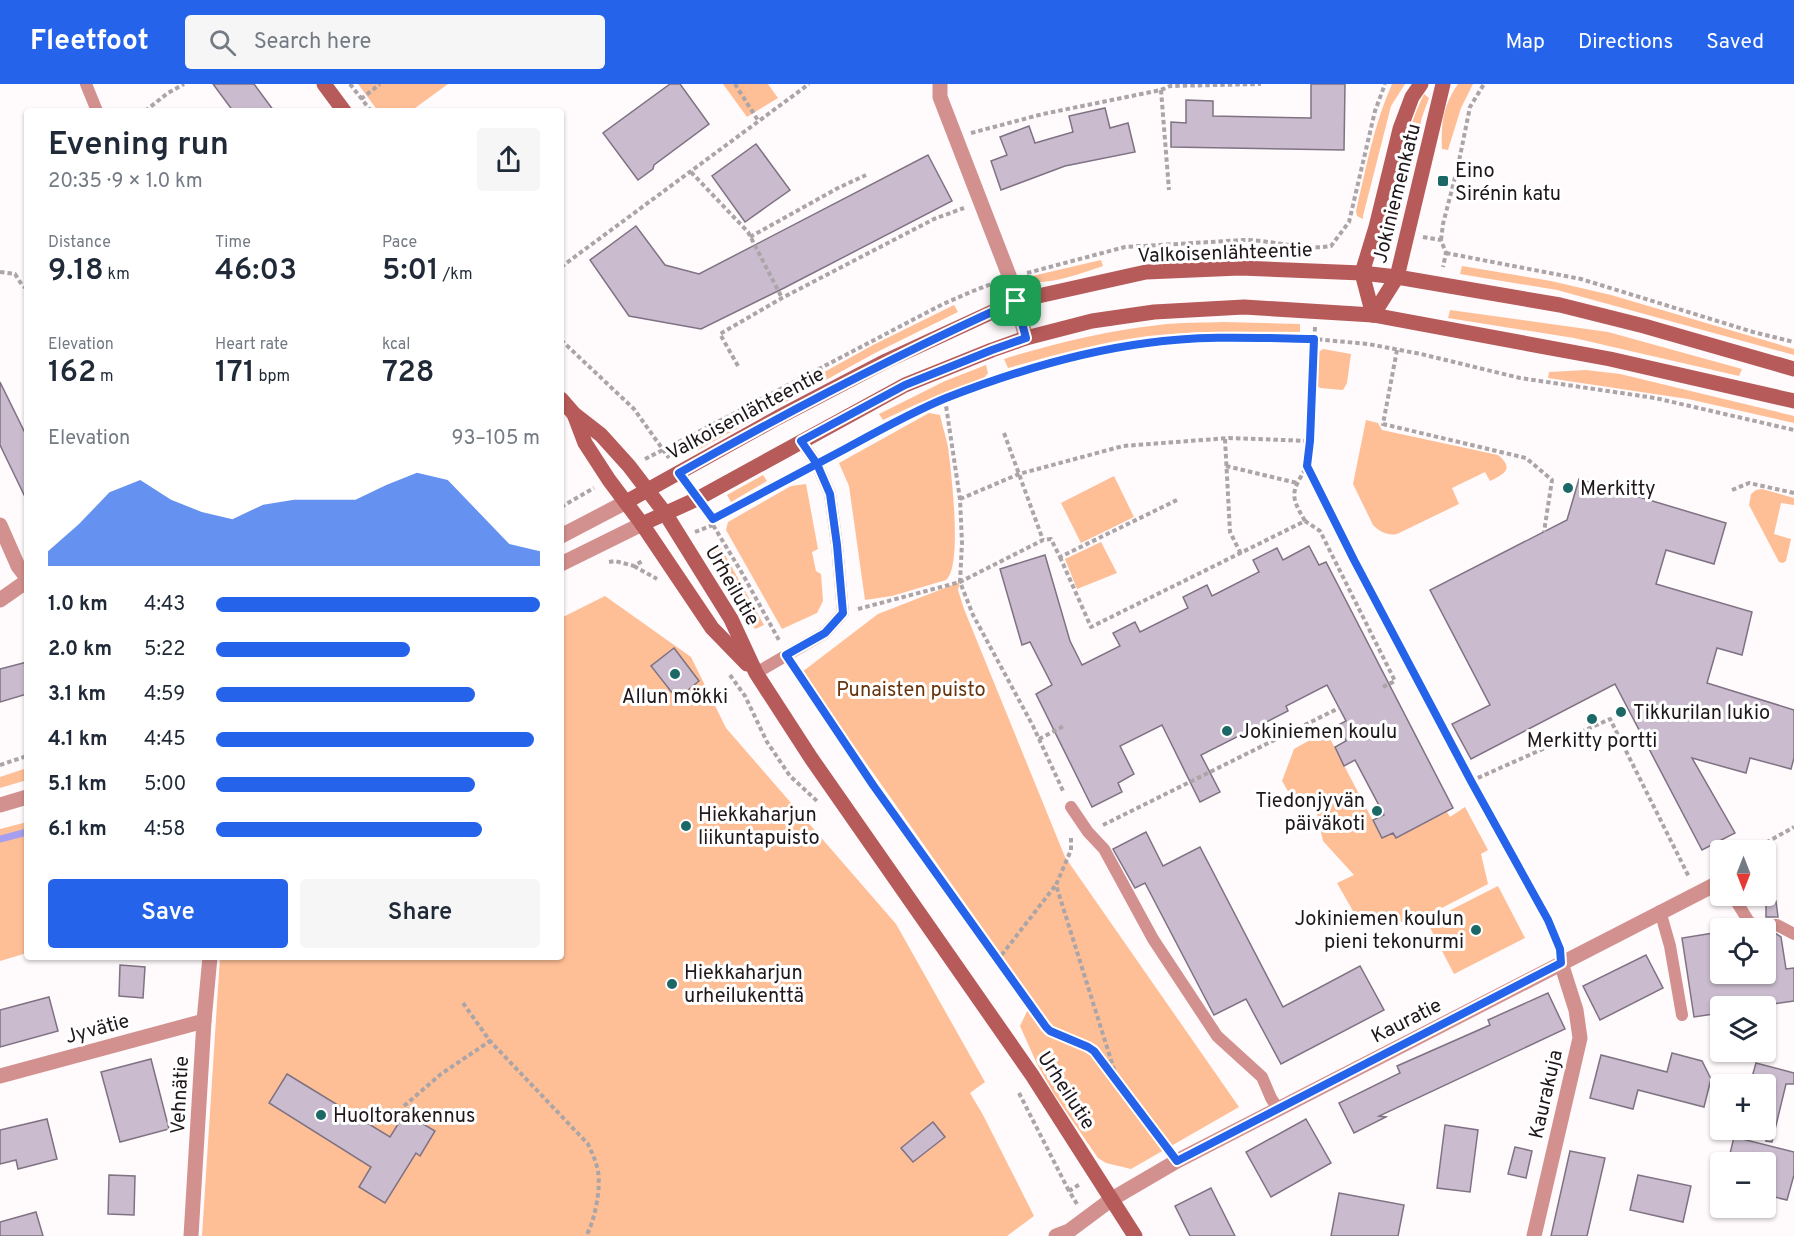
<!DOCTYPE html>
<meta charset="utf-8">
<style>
:root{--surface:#fff;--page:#f6f6f7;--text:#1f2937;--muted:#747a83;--accent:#2563eb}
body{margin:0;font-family:Overpass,sans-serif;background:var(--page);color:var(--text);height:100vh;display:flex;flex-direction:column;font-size:22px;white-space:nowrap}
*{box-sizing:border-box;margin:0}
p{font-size:20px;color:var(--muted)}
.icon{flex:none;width:33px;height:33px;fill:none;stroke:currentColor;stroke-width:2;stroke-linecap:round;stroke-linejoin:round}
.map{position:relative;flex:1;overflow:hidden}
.side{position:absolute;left:24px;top:24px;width:540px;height:852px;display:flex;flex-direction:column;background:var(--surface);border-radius:6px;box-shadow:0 2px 4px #0004}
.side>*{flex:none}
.needle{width:39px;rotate:180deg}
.fabs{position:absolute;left:1710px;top:756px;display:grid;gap:12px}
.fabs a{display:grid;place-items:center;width:66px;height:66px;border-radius:6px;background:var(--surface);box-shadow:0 2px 4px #0004;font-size:30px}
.pin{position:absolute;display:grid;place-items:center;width:51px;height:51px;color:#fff;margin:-26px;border-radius:12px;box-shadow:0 3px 9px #0006}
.round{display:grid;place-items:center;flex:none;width:63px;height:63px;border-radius:6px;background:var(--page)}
.overview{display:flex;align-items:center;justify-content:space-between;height:102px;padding:0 24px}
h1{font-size:33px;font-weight:600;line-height:45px}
.figures{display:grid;grid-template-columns:repeat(3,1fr);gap:9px;height:102px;padding:6px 24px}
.figures div{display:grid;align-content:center}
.figures b{font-size:30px;font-weight:600}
.figures small{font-size:16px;font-weight:400}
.figures p{font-size:16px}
.chart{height:168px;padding:12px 24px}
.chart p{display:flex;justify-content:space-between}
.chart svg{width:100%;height:108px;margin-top:6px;fill:var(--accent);opacity:.7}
.action{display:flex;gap:12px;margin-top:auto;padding:12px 24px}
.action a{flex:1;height:69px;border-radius:6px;background:var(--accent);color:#fff;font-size:24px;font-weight:600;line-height:69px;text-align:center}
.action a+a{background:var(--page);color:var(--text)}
ul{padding:0 24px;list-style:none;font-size:20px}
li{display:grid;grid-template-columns:96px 72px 1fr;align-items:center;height:45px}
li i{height:15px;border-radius:8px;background:var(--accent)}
header{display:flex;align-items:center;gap:36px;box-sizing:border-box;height:84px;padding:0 30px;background:var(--accent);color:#fff}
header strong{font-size:28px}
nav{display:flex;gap:33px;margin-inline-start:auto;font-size:21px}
.search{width:420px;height:54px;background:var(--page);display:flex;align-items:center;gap:15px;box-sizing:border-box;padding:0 21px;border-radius:6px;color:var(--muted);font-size:22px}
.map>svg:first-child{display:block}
.green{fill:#febf97}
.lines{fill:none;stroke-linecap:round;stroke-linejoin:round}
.stream{stroke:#a69ff0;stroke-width:7}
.building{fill:#cabcce;stroke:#7f7283;stroke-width:1.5}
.path{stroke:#aca5a8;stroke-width:4;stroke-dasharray:4.5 3;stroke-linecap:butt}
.service{stroke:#d2918e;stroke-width:12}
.minor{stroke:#d2918e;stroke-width:15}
.tertiary{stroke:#d2918e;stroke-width:15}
.secondary{stroke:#b75b5a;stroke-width:15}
.route-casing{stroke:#fff;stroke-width:12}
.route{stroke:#2563eb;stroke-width:8}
.poi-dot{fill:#1b6866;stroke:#fff;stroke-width:2}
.labels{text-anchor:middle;stroke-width:6;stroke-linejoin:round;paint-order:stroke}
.poi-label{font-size:20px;fill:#1f171b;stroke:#fff;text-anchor:start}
.street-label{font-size:20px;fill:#1f171b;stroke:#fff}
.park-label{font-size:20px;fill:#66340d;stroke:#fff}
</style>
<header>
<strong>Fleetfoot</strong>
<div class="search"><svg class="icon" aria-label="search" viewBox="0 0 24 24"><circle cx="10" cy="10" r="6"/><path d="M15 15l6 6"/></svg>Search here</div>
<nav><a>Map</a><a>Directions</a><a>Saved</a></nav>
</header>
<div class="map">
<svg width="1794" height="1152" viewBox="0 0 1794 1152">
<rect width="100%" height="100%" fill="#fffafc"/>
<g class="green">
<polygon points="358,0 448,0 411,27 378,27"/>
<polygon points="723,0 768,0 778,14 747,33"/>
<path d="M1392,0H1405L1391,22L1363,132V135L1357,132L1356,127C1366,84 1374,40 1392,0Z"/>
<path d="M1458,0H1473L1461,24L1448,66L1442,65C1441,39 1443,22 1458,0Z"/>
<path d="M1424,10L1429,14L1422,33L1398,134L1389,132C1399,91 1405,48 1424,10Z"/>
<path d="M1101,176L1103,182C1080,190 1053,200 1029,198L1028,193Z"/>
<polygon points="1462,182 1551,197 1611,211 1794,265 1794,271 1557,206 1460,190"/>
<polygon points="954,221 958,228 875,269 698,366 694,360 873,261"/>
<polygon points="1450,226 1608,248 1742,285 1739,292 1574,254 1448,234"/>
<path d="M1224,238L1300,240V248C1249,248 1198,246 1148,252C1101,258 1054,271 1008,284L1004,275C1055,259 1106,247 1159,241C1180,238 1203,239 1224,238Z"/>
<polygon points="1323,265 1351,270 1347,299 1343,306 1320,304 1316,300 1317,269"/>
<polygon points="986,281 988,289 984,294 917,320 883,336 879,330 945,297"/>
<polygon points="1586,286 1620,290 1794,332 1794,339 1688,315 1548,294 1549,288"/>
<path d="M929,329L940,331C942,342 946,352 948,363C951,386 963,482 946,496L892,512L865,516L849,402L839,379Z"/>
<path d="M1366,336L1378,339L1382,346L1498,371C1515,385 1504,390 1490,397L1485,388L1452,404L1459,420L1397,450C1388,452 1380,448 1373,441L1353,400Z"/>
<polygon points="763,391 767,397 731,418 727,411"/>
<polygon points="1114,392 1134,433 1081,459 1061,419"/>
<polygon points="806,400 818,465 812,468 816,487 821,490 823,517 817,529 782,545 726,446 728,438 791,402"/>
<polygon points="1762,405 1794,414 1794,421 1781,419 1774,450 1791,455 1786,477 1783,479 1779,478 1749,421 1751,410 1756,406"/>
<polygon points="1101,458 1117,489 1077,505 1065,475"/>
<polygon points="720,462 764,541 755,545 707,470"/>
<polygon points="960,498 958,506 964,525 1065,773 1239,1023 1131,1085 1106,1079 1098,1074 1054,1010 1037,980 1020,942 1032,917 1003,873 802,588 878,530"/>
<polygon points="605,512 691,573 726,644 896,840 985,998 970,1009 983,1031 1034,1132 1007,1152 202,1152 220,873 561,873 561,534"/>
<polygon points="1326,647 1382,754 1393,749 1396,754 1447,728 1450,733 1465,723 1488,766 1481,770 1488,800 1411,840 1353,827 1337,799 1354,791 1323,757 1313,713 1296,721 1282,697 1294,665"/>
<polygon points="27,684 27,696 0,704 0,693"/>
<polygon points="27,738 27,869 0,877 0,745"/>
<polygon points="1498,802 1525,854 1454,890 1427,838"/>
</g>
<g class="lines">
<polyline class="stream" points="0,755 27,748"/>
</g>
<g class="building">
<polygon points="213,0 254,0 274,27 233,27"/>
<polygon points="670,0 680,0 709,40 654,81 653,85 638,96 603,49"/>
<polygon points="1311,0 1345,0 1344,66 1171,63 1171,38 1186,39 1186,16 1213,17 1213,32 1311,34"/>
<polygon points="1105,24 1110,44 1128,39 1135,68 1065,82 1001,106 991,77 1007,71 1000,53 1029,42 1035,59 1073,48 1069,32"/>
<polygon points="756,60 790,106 745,138 712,92"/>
<polygon points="928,71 952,117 784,204 701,245 629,232 590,176 636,142 665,181 699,190"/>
<polygon points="0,298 27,353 27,417 0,361"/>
<polygon points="1579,395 1726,439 1714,480 1666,466 1656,500 1752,528 1742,571 1717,564 1707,599 1794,626 1794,674 1791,685 1750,674 1746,689 1692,674 1735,749 1702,766 1615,600 1471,675 1452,640 1490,621 1430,506 1567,436"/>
<polygon points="1309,462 1319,481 1326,478 1453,724 1396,754 1393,749 1382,754 1373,736 1384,731 1355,676 1344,682 1335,663 1346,657 1338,641 1346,637 1327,601 1286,622 1288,627 1201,671 1220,708 1200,718 1162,641 1120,662 1134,690 1118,699 1122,708 1092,723 1036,610 1052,601 1030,558 1022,561 1000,485 1045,471 1070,557 1082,581 1120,562 1113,549 1135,538 1140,548 1188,524 1183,513 1207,501 1212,512 1259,488 1253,476 1277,464 1283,476"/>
<polygon points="674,564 699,597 677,615 651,582"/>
<polygon points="27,578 27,610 0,618 0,585"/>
<polygon points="1146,748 1163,782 1200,763 1283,923 1360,882 1384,926 1281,980 1246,915 1214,931 1145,799 1135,804 1113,765"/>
<polygon points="1776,817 1778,833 1766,833 1766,818"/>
<polygon points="1720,848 1720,891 1766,890 1766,849 1775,849 1781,853 1786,885 1794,884 1794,917 1758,922 1720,922 1720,929 1694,933 1682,854"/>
<polygon points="1646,871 1663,904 1600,936 1583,902"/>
<polygon points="120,881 145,883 143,914 119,912"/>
<polygon points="1548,909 1565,945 1379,1032 1386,1033 1354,1049 1339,1019 1400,989 1397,982 1490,941 1488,936"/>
<polygon points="49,913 58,947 0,963 0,926"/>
<polygon points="1672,969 1702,977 1711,995 1704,1023 1638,1006 1633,1025 1590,1014 1601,971 1667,988"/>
<polygon points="151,975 169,1045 120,1058 101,988"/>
<polygon points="1756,979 1794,989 1794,1000 1786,1000 1772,1058 1766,1057 1766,1000 1750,1000"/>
<polygon points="287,990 390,1053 405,1029 435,1047 420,1072 416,1069 385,1119 359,1103 371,1083 269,1019"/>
<polygon points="47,1035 57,1075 18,1085 16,1076 0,1080 0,1046"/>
<polygon points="1306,1035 1331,1079 1271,1113 1246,1068"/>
<polygon points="933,1038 945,1053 913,1078 901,1064"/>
<polygon points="1445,1041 1478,1046 1470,1108 1437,1104"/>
<polygon points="1734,1053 1794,1068 1794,1091 1787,1116 1766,1111 1766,1078 1728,1078"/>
<polygon points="1515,1063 1532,1067 1526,1094 1508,1090"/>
<polygon points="1570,1067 1605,1074 1587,1152 1551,1152"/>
<polygon points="109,1091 135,1092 134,1131 108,1130"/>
<polygon points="1638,1091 1691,1102 1683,1138 1630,1126"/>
<polygon points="1211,1104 1235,1152 1190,1152 1175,1122"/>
<polygon points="1339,1109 1404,1121 1398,1152 1331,1152"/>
<polygon points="36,1128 43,1152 0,1152 0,1138"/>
</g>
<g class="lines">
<g class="path">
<polyline points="350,0 371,27"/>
<polyline points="735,0 759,38"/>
<polyline points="1161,6 1169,106"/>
<polyline points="361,15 380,0"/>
<polyline points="145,27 168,9 184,0"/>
<polyline points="971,49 1043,30 1161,6 1170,2 1261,0"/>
<polyline points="691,88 748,148 782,214"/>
<polyline points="750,153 838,104 866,91"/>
<polyline points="1423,153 1441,156 1446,169 1443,183"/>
<polyline points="1441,156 1443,140 1458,82 1470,23 1484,0"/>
<polyline points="1446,169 1581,195 1753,248 1794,258"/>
<polyline points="561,183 809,0"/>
<polyline points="0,188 15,190 22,201 27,205"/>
<path d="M1027,189L1125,163L1244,156C1273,156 1303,167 1331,162L1349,138L1375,27L1385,0"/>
<polyline points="1315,243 1310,357 1307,382 1354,476 1471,697 1548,836 1558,860"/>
<polyline points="561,256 634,325 669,374"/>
<polyline points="1397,266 1383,340 1526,374 1552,396 1544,448"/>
<polyline points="738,282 720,250 782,214 934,135 964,124"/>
<polyline points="945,315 960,415 962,459 960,498 973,531 1033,642 1064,709"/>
<polyline points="1004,349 1043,456"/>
<polyline points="1225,355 1230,448 1241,470"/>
<polyline points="830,373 886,343 945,315 1001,294 1078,272 1147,259 1216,254 1314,255 1368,260 1421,270 1520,294 1655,314 1794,346"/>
<polyline points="645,375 706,344 943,220 973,207 994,199"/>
<polyline points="1226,382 1297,399"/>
<polyline points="1732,406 1749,399 1794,409"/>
<polyline points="960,415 1019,390 1123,362 1229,354 1310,357"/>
<polyline points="561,423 594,404"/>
<polyline points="712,434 713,441 742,489 780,558"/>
<polyline points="713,435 803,388"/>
<path d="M1305,437C1289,410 1292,408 1307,382"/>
<polyline points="695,448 713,441"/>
<polyline points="1060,473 1091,543 1305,437 1320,447 1395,597 1383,603"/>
<polyline points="609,478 615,477 634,482 644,476"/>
<polyline points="634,482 657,495"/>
<polyline points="858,525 960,498 1043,456 1051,455 1060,473 1177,416"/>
<polyline points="795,585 873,701 1046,943 1050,947 1088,963 1094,967 1166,1062"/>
<polyline points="730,591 745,612 767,658 790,692 817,717"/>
<polyline points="1039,655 1064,642"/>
<polyline points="0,681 27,672"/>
<polyline points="1471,697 1610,635 1689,793"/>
<polyline points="1103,741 1339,624"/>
<polyline points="1071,754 1071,766 1056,801 1117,995"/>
<polyline points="1753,766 1794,743"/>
<polyline points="997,877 1055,802"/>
<path d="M463,919L490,957L588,1060C592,1069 596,1077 598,1087C601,1104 595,1137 586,1152"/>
<polyline points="1019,1009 1069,1107"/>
<polyline points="404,1022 441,990 490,957"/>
<polyline points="1077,1120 1069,1107 1080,1100"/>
</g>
<g class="service">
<polyline points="86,0 97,27"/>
<polyline points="756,589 825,549 843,529 837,461 830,410 817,380 801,357"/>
<polyline points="1071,723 1088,748 1104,765 1153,855 1217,952 1262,993 1271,1014 1278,1025"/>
<polyline points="1733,812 1749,838 1757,841 1777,841 1794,850"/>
<polyline points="1660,827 1670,862 1682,931"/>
</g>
<g class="minor">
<polyline points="940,0 940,13 1010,194 1026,254"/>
<polyline points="0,441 18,482 27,494"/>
<polyline points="0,516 27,497"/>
<polyline points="0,992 204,937"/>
<polyline points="191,1152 204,937 210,873"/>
<polyline points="1056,1152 1069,1147 1112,1115 1177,1077 1720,798"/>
<polyline points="1534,1152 1580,954 1576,926 1561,879"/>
</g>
<g class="tertiary">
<polyline points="561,452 626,418"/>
<polyline points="561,480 642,440"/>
<polyline points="0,721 27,713"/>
</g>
<g class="secondary">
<polyline points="324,0 344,27"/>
<polyline points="1373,231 1397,193 1443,0"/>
<polyline points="1373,231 1362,189 1376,143 1400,45 1412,13 1421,0"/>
<polyline points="561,315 574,330 601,351 629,382 665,429 731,535 756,589 811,674 1032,991 1135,1152"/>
<polyline points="574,330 585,359 609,396 642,440 712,544 747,580"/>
<polyline points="626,418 777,334 886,277 1016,217 1146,188 1240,184 1362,189 1397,193 1560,221 1644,242 1794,285"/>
<polyline points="642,440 697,415 905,301 992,266 1026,254 1092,237 1154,228 1244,223 1373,231 1610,275 1794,317"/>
</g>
</g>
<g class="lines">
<g class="route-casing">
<path id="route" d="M1016,217L1026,254L992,266L905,301L801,357L817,380L830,410L837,461L843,529L825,549L786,571L873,701L1046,943L1050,947L1088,963L1094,967L1177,1077L1561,879L1560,865L1548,836L1471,697L1354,476L1307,382L1310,357L1314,255C1259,254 1202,251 1147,259C1079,268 1010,289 946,314C912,328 878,347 845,365C801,388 757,412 713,435L679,389C789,327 900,269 1016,217"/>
</g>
<use href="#route" class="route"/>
</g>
<g class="poi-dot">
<rect x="1437" y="91" width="12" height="12" rx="3"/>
<circle cx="1568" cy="404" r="6"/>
<circle cx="675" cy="590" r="6"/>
<circle cx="1621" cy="628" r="6"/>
<circle cx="1592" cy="635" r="6"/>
<circle cx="1227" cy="647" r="6"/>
<circle cx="1377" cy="727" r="6"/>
<circle cx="686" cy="742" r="6"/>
<circle cx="1476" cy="846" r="6"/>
<circle cx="672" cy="900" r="6"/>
<circle cx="321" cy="1031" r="6"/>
</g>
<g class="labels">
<g class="poi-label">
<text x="1455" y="93">Eino<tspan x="1455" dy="23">Sirénin katu</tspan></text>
<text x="1580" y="411">Merkitty</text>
<text x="675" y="619" text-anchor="middle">Allun mökki</text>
<text x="1633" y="635">Tikkurilan lukio</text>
<text x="1239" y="654">Jokiniemen koulu</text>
<text x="1592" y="663" text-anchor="middle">Merkitty portti</text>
<text x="1365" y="723" text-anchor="end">Tiedonjyvän<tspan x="1365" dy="23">päiväkoti</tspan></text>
<text x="698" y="737">Hiekkaharjun<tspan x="698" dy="23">liikuntapuisto</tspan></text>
<text x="1464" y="841" text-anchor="end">Jokiniemen koulun<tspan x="1464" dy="23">pieni tekonurmi</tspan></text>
<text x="684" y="895">Hiekkaharjun<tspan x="684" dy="23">urheilukenttä</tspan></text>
<text x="333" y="1038">Huoltorakennus</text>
</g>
<g class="street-label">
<text transform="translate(1396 109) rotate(-76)" y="7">Jokiniemenkatu</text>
<text transform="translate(1225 168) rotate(-2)" y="7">Valkoisenlähteentie</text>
<text transform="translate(745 329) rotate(-28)" y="7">Valkoisenlähteentie</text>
<text transform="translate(733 501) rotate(60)" y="7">Urheilutie</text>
<text transform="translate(1406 936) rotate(-27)" y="7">Kauratie</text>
<text transform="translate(97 944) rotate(-15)" y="7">Jyvätie</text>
<text transform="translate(1067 1006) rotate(57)" y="7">Urheilutie</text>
<text transform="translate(1545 1010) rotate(-77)" y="7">Kaurakuja</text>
<text transform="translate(179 1011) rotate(-87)" y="7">Vehnätie</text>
</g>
<g class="park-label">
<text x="911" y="612">Punaisten puisto</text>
</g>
</g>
</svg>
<div class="fabs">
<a><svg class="needle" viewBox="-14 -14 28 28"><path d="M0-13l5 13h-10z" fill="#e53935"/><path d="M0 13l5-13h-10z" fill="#747a83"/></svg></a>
<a><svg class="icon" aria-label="locate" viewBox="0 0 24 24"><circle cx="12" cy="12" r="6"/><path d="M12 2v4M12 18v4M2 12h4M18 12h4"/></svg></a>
<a><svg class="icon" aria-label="layers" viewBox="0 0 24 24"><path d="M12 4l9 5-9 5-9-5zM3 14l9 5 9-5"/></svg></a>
<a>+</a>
<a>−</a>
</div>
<div class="pin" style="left:1016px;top:217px;background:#1e9e55"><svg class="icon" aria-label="arrive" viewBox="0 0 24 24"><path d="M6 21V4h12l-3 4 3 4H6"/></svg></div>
<section class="side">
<div class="overview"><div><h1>Evening run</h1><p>20:35 · 9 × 1.0 km</p></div><a class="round"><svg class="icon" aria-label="share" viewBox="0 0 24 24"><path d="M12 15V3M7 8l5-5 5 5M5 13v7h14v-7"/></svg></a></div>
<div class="figures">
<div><p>Distance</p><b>9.18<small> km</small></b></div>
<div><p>Time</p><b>46:03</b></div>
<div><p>Pace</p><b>5:01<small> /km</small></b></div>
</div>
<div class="figures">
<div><p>Elevation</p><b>162<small> m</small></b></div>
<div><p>Heart rate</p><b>171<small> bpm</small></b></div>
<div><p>kcal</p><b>728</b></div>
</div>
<div class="chart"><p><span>Elevation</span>93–105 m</p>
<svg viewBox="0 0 160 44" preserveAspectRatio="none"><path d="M0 44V38L10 27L20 14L30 9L40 17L50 22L60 25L70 19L80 17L90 17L100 17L110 11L120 6L130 9L140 22L150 35L160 38V44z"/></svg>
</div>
<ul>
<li><b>1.0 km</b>4:43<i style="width:100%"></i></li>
<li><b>2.0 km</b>5:22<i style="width:60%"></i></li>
<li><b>3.1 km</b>4:59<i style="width:80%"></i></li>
<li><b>4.1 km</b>4:45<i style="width:98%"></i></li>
<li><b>5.1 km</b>5:00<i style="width:80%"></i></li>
<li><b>6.1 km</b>4:58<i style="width:82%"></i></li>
</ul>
<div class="action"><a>Save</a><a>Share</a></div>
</section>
</div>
